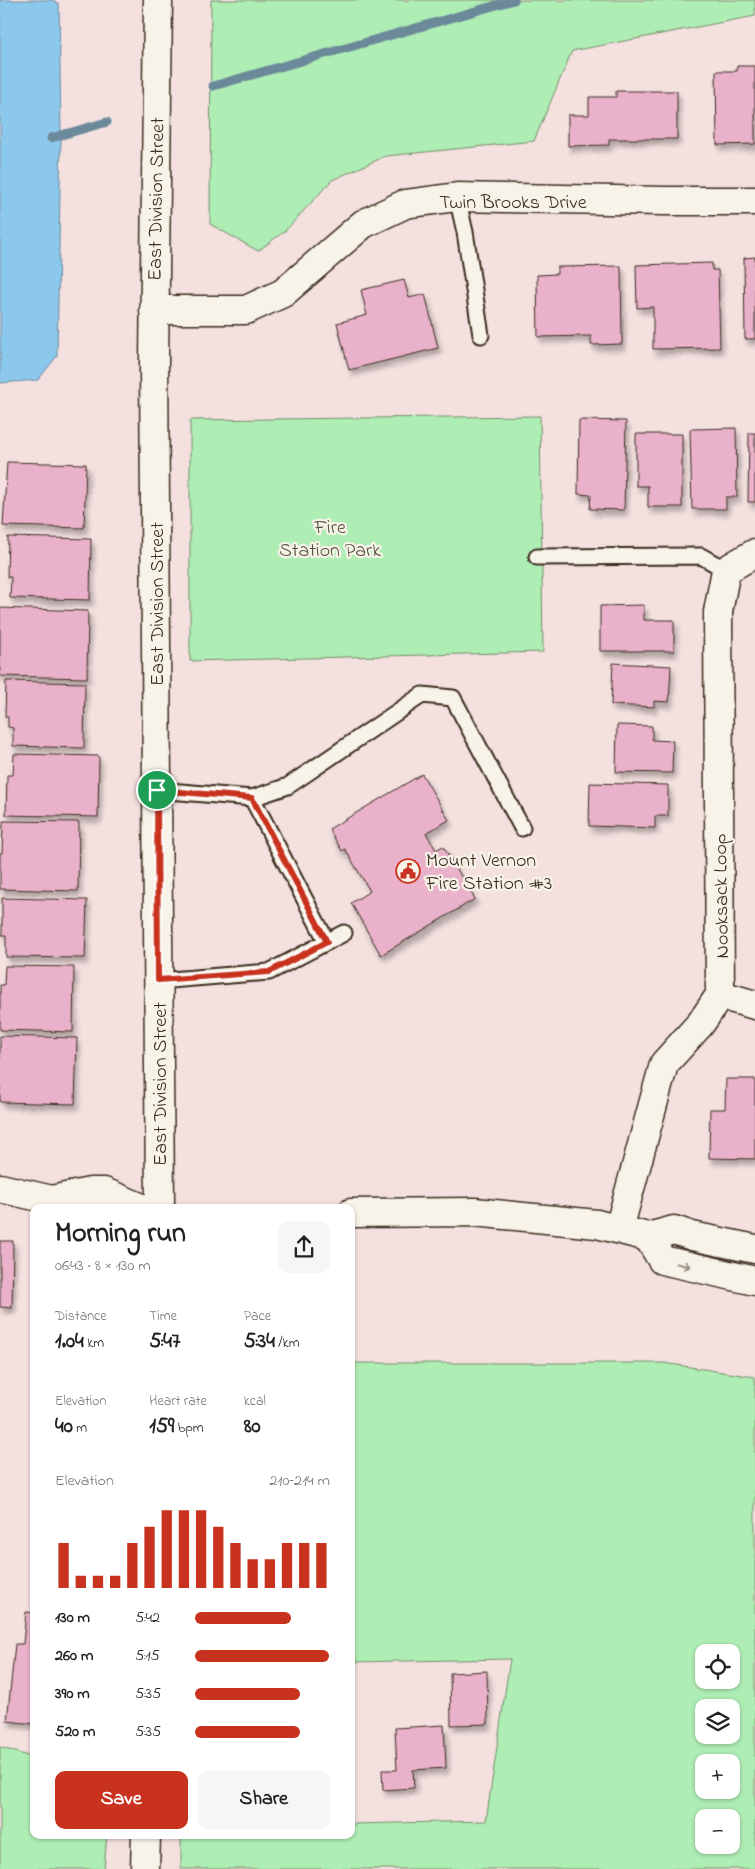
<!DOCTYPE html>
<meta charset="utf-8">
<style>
:root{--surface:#fff;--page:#f6f6f6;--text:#222;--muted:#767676;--accent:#c8321e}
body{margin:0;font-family:"Indie Flower",sans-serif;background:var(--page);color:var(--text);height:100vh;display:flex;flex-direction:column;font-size:19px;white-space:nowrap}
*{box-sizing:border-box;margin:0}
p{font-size:16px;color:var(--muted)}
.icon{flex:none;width:28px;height:28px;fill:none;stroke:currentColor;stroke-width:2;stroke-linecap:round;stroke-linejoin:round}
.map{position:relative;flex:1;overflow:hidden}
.drawer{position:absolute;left:30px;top:1204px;width:325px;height:635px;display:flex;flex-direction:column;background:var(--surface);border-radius:10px;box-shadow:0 1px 4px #0004}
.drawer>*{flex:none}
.fabs{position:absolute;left:695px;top:1644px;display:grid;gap:10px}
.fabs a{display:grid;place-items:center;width:45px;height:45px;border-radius:10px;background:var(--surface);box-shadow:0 1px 4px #0004;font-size:25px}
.pin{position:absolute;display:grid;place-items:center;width:42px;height:42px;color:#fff;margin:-21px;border:2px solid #fff;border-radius:50%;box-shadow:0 1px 5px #0007}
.round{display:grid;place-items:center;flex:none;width:52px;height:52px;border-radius:10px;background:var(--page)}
.headline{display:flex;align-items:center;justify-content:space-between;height:85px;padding:0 25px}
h1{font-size:28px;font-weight:800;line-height:38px}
.metrics{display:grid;grid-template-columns:repeat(3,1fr);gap:8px;height:85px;padding:5px 25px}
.metrics div{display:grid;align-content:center}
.metrics b{font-size:21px;font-weight:800}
.metrics small{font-size:14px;font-weight:400}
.metrics p{font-size:14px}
.chart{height:140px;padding:10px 25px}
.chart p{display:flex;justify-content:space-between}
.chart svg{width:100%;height:90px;margin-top:5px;stroke:var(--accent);stroke-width:6}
.button{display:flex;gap:10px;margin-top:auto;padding:10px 25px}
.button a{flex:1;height:58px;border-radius:10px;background:var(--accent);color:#fff;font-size:20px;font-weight:800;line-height:58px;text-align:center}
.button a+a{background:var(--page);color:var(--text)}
ul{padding:0 25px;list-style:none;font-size:16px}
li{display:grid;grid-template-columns:80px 60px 1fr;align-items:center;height:38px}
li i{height:12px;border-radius:6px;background:var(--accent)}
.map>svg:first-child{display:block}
.green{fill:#aeedb4;stroke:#748c69;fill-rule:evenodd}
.water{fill:#8cc8ec;stroke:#6c899a}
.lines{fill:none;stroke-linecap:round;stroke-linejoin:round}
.stream{stroke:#6c899a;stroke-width:9}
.building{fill:#e9b2ca;stroke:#3b2a1e;filter:url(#shadow)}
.lane-casing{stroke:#3b2a1e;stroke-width:19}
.street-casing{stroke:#3b2a1e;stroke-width:31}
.secondary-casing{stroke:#3b2a1e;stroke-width:31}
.lane{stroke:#f7f3e8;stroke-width:15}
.street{stroke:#f7f3e8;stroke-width:28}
.secondary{stroke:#f7f3e8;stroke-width:28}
.oneway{stroke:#998e83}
.route-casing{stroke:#fff;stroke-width:10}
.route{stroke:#c8321e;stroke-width:6}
.labels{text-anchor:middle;stroke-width:4.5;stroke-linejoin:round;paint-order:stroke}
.street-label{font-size:20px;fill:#3b2a1e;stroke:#f7f3e8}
.park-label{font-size:20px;fill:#52513c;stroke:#f7f3e8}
.poi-label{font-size:20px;fill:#3b2a1e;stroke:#f7f3e8;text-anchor:start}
</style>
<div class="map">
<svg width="755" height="1869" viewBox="0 0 755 1869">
<defs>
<filter id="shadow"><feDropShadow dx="3" dy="5.5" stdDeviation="2.5" flood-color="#0004"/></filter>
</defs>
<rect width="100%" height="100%" fill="#f3e0df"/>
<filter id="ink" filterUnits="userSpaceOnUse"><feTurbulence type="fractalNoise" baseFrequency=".02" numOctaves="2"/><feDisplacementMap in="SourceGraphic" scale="10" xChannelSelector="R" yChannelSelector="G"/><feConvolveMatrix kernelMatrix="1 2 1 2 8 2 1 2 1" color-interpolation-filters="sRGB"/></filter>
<g filter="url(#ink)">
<g class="green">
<polygon points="211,0 755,0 755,16 572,51 534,141 386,156 332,180 286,230 258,251 210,224"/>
<polygon points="540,416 543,652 190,661 190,420"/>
<path d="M351,1363H664L755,1377V1869H181V1835H351V1824L486,1821L510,1659L351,1662ZM704,1652H731V1680H704ZM704,1708H731V1735H704ZM704,1762H731V1790H704ZM704,1818H731V1845H704Z"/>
<polygon points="0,1747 34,1758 34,1835 107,1835 104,1869 0,1869"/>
</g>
<polygon class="water" points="0,0 53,0 59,4 61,135 57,356 38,380 0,383"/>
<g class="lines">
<g class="stream">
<polyline points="213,86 514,0"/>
<polyline points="51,138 107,122"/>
</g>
</g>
<g class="building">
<polygon points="737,66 755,66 755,144 717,145 716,71 737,71"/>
<polygon points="616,91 677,91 677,139 609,139 609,145 568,146 568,115 589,115 589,97 616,97"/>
<polygon points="755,257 755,339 745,339 744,258"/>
<polygon points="712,263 712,270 718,270 720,348 653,349 653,307 637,308 636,265"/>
<polygon points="621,266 622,344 591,345 591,336 538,337 537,275 557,274 557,267"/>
<polygon points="404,280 409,298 425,294 438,348 349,370 337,323 367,315 361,290"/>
<polygon points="579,420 626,421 624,510 590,509 591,495 578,494"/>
<polygon points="736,428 737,497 726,497 726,509 692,509 690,429"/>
<polygon points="749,433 755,433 755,502 748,502"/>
<polygon points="636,434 682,434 682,507 648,507 648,486 636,486"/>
<polygon points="7,462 86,464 84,528 3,526"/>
<polygon points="8,537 91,539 90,600 10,598 11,577 7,577"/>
<polygon points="644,605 644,620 674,620 674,651 600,651 600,606"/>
<polygon points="0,608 88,611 87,678 0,676"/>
<polygon points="613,663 671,666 669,702 654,701 654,707 611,705"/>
<polygon points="6,681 85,683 84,748 13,746 13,728 8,727 8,717 5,717"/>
<polygon points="617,725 652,726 652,740 673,741 672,773 616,772"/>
<polygon points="14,754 99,756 98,817 6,815 7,775 13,775"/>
<polygon points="422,774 449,820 426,833 436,850 443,846 475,899 381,955 351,903 370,891 345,849 342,851 329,829"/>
<polygon points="590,783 668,785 668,816 655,816 655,828 589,826"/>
<polygon points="3,821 79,822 78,891 0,889 0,853 2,853"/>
<polygon points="2,898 87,900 85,958 6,957 6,935 2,935"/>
<polygon points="5,966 74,967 73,1032 0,1030 0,985 4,985"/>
<polygon points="0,1036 77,1038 75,1104 0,1102"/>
<polygon points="726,1079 755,1079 755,1159 709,1158 710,1109 725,1109"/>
<polygon points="0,1241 13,1241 12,1308 0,1307"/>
<polygon points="26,1612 34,1613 34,1724 7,1721 15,1644 23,1644"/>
<polygon points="487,1671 488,1724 451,1725 450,1673"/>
<polygon points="444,1725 446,1768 413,1770 414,1788 383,1790 382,1770 397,1770 395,1728"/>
</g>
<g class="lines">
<g class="lane-casing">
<g id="lane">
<polyline points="457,197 465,232 481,335"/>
<polyline points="537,557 701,556 726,570"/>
<polyline points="157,790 252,798 288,786 422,695 453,698 522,828"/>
<polyline points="252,798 327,942"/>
<polyline points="158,981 269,972 344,933"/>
</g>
</g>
<g class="street-casing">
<g id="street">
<polyline points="154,310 246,310 283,293 363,224 405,204 457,197 663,201 755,201"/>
<polyline points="720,995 755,1005"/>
<polyline points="0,1188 52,1200 90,1192 104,1192 142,1208"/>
<polyline points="619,1229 664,1064 701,1023 720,995 718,612 726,570 755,553"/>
</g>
</g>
<g class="secondary-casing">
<g id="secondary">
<polyline points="158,0 154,364 160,1208"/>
<polyline points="351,1213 474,1212 597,1224 648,1237 674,1230 692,1236 755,1249"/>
<polyline points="648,1237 662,1260 755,1281"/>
<polyline points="145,1869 146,1835"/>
</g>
</g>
<use href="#lane" class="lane"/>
<use href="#street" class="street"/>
<use href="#secondary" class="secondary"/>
</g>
<defs><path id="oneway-shaft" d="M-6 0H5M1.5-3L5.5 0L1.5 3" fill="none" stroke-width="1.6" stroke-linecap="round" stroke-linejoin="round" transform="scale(1.25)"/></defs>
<use class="oneway" href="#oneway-shaft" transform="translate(683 1265) rotate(13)"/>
</g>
<g class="lines" filter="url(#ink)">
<g class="route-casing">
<polygon id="route" points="157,790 252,798 327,942 269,972 158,980"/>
</g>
<use href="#route" class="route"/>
</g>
<defs>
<g id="civic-ring" transform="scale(1.25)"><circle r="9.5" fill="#f7f3e8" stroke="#c8321e" stroke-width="1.5"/><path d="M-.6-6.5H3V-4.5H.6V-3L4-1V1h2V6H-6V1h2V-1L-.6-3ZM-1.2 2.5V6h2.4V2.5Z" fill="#c8321e"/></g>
</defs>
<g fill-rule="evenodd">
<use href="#civic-ring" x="408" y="871"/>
</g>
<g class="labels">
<g class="street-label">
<text transform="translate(155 199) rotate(-89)" y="7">East Division Street</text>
<text x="513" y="208">Twin Brooks Drive</text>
<text transform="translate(156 604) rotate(-90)" y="7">East Division Street</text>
<text transform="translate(720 896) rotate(-91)" y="7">Nooksack Loop</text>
<text transform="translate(159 1084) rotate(-90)" y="7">East Division Street</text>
</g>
<g class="park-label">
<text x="330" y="533">Fire<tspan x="330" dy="23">Station Park</tspan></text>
</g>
<g class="poi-label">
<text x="426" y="866">Mount Vernon<tspan x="426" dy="23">Fire Station #3</tspan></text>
</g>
</g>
</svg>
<div class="fabs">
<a><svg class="icon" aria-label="locate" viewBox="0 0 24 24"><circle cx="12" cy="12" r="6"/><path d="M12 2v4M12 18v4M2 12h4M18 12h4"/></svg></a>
<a><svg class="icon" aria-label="layers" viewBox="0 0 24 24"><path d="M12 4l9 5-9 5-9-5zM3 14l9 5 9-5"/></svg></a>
<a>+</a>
<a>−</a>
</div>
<div class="pin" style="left:157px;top:790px;background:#1e9e55"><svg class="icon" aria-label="arrive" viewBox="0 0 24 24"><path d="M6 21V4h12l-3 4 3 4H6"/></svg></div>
<section class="drawer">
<div class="headline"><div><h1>Morning run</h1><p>06:43 · 8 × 130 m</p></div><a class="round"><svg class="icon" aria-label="share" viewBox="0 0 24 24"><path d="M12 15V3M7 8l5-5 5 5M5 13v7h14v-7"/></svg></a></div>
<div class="metrics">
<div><p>Distance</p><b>1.04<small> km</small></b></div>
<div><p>Time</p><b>5:47</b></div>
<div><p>Pace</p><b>5:34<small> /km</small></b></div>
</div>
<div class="metrics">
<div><p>Elevation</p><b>40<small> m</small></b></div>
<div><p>Heart rate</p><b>159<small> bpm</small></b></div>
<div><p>kcal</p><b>80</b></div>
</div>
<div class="chart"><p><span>Elevation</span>210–214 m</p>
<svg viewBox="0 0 160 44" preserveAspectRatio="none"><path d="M5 44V22M15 44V38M25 44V38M35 44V38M45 44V22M55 44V14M65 44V6M75 44V6M85 44V6M95 44V14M105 44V22M115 44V30M125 44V30M135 44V22M145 44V22M155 44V22"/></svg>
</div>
<ul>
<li><b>130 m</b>5:42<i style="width:71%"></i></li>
<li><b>260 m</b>5:15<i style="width:99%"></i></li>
<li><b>390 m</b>5:35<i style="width:78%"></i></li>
<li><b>520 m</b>5:35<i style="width:78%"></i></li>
</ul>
<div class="button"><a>Save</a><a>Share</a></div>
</section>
</div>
